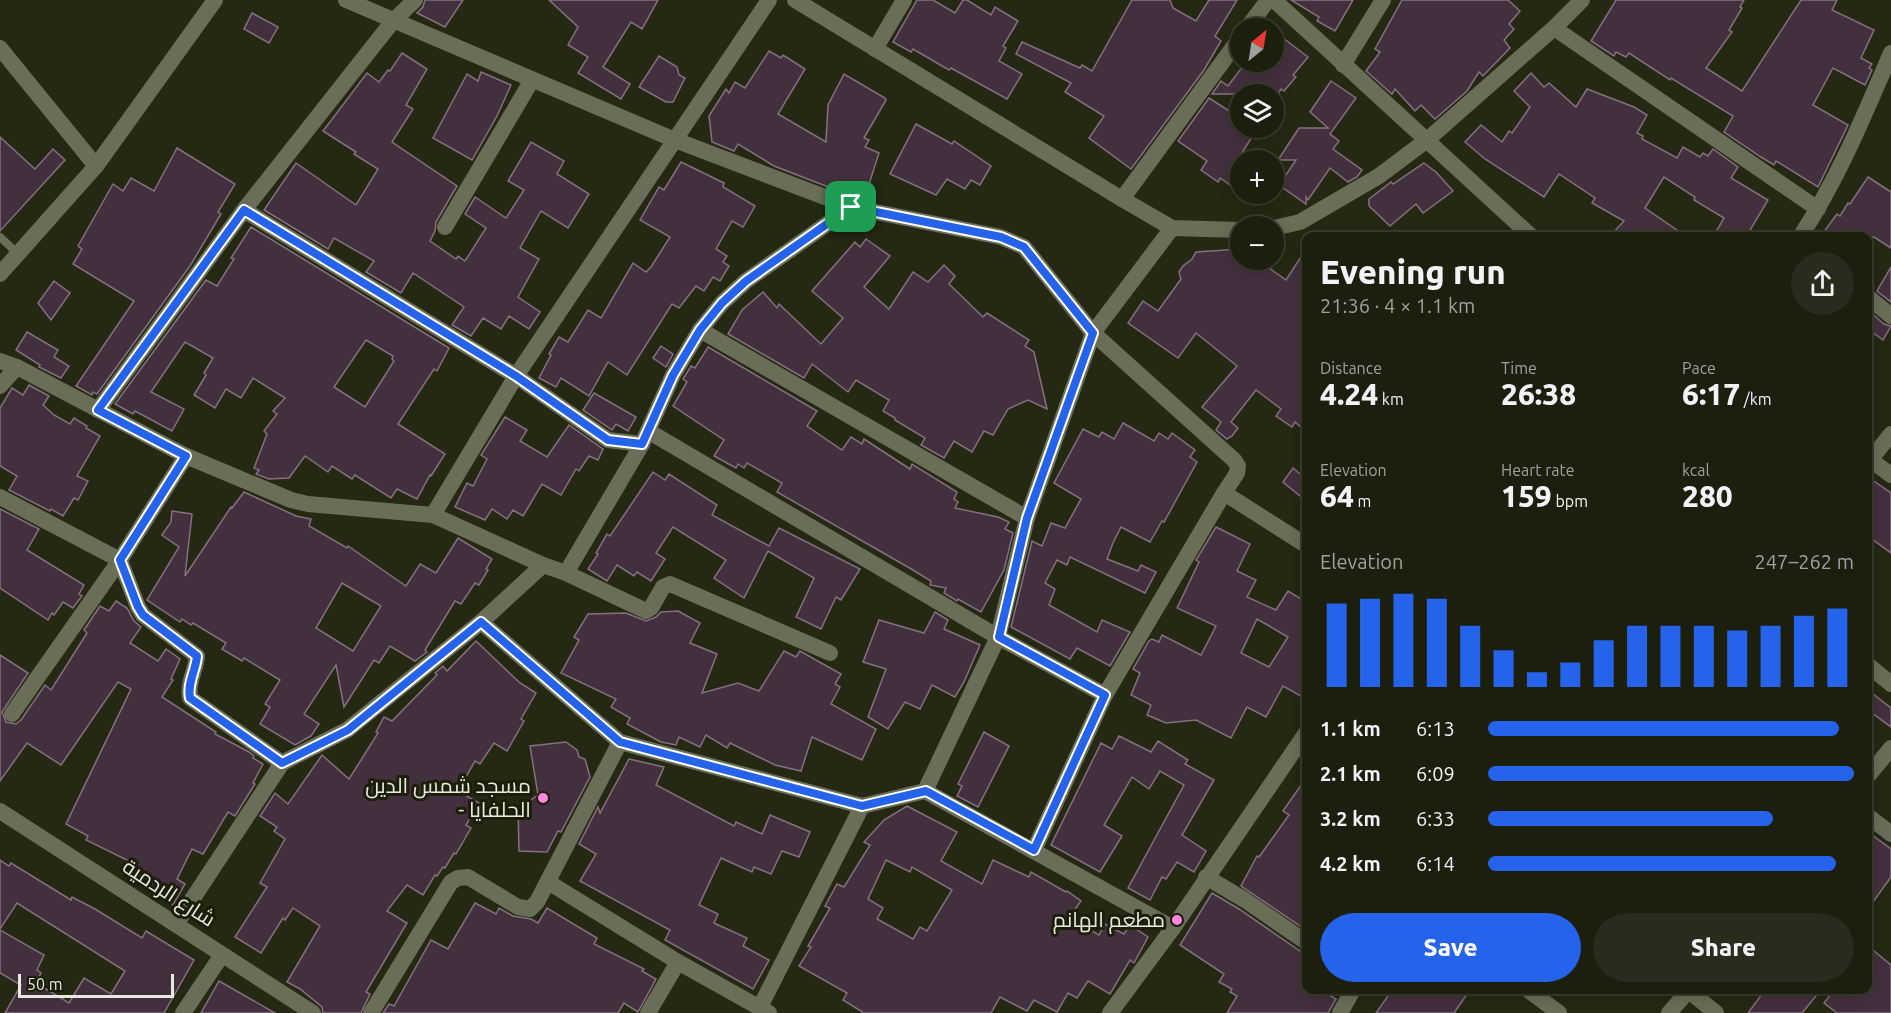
<!DOCTYPE html>
<meta charset="utf-8">
<style>
:root{--surface:#1c1e0e;--page:#292b1c;--text:#f1f3f6;--muted:#a0a29e;--line:#3a3c2e;--accent:#2563eb}
body{margin:0;font-family:Ubuntu,Cairo,sans-serif;background:var(--page);color:var(--text);height:100vh;display:flex;flex-direction:column;font-size:22px;white-space:nowrap}
*{box-sizing:border-box;margin:0}
p{font-size:20px;color:var(--muted)}
.icon{flex:none;width:33px;height:33px;fill:none;stroke:currentColor;stroke-width:2;stroke-linecap:round;stroke-linejoin:round}
.map{position:relative;flex:1;overflow:hidden}
.details{position:absolute;left:1302px;top:232px;width:570px;height:762px;display:flex;flex-direction:column;background:var(--surface);border-radius:12px;box-shadow:0 3px 15px #0003,0 0 0 2px var(--line)}
.details>*{flex:none}
.needle{width:39px;rotate:30deg}
.controls{position:absolute;left:1230px;top:18px;display:grid;gap:12px}
.controls a{display:grid;place-items:center;width:54px;height:54px;border-radius:50%;background:var(--surface);box-shadow:0 3px 15px #0003,0 0 0 2px var(--line);font-size:30px}
.scale{position:absolute;left:18px;bottom:15px;width:156px;box-sizing:border-box;padding-left:6px;border:3px solid #e8eadd;border-top:0;font-size:16px;line-height:21px;white-space:nowrap;color:#e8eadd;-webkit-text-stroke:4px #1c1e0a;paint-order:stroke}
.pin{position:absolute;display:grid;place-items:center;width:51px;height:51px;color:#fff;margin:-26px;border-radius:12px;box-shadow:0 3px 9px #0006}
.round{display:grid;place-items:center;flex:none;width:63px;height:63px;border-radius:32px;background:var(--page)}
.headline{display:flex;align-items:center;justify-content:space-between;height:102px;padding:0 18px}
h1{font-size:33px;font-weight:800;line-height:45px}
.figures{display:grid;grid-template-columns:repeat(3,1fr);gap:9px;height:102px;padding:6px 18px}
.figures div{display:grid;align-content:center}
.figures b{font-size:30px;font-weight:800}
.figures small{font-size:16px;font-weight:400}
.figures p{font-size:16px}
.chart{height:168px;padding:12px 18px}
.chart p{display:flex;justify-content:space-between}
.chart svg{width:100%;height:108px;margin-top:6px;stroke:var(--accent);stroke-width:6}
.button{display:flex;gap:12px;margin-top:auto;padding:12px 18px}
.button a{flex:1;height:69px;border-radius:36px;background:var(--accent);color:#fff;font-size:24px;font-weight:800;line-height:69px;text-align:center}
.button a+a{background:var(--page);color:var(--text)}
ul{padding:0 18px;list-style:none;font-size:20px}
li{display:grid;grid-template-columns:96px 72px 1fr;align-items:center;height:45px}
li i{height:15px;border-radius:8px;background:var(--accent)}
.map>svg:first-child{display:block}
.building{fill:#43303e;stroke:#85707f;stroke-width:1.5;fill-rule:evenodd}
.lines{fill:none;stroke-linecap:round;stroke-linejoin:round}
.lane{stroke:#6a6d57;stroke-width:8}
.street{stroke:#6a6d57;stroke-width:16}
.route-casing{stroke:#fff;stroke-width:12}
.route{stroke:#2563eb;stroke-width:8}
.poi-dot{fill:#fe86e0;stroke:#1c1e0a;stroke-width:2}
.labels{text-anchor:middle;stroke-width:6;stroke-linejoin:round;paint-order:stroke}
.poi-label{font-size:21px;fill:#e8eadd;stroke:#1c1e0a;text-anchor:end}
.street-label{font-size:21px;fill:#e8eadd;stroke:#1c1e0a}
</style>
<div class="map">
<svg width="1891" height="1013" viewBox="0 0 1891 1013">
<rect width="100%" height="100%" fill="#252813"/>
<g class="building">
<polygon points="425,0 463,0 445,27 417,13 423,7"/>
<polygon points="549,0 658,0 642,29 631,22 603,67 630,84 621,99 578,73 588,57 568,45 578,27"/>
<polygon points="917,0 933,0 955,13 963,0 967,0 991,15 995,7 1018,21 1003,46 1006,48 999,61 1022,74 1007,99 951,68 949,70 913,49 911,52 893,42"/>
<polygon points="1132,0 1170,0 1173,8 1196,21 1209,0 1237,0 1215,36 1221,41 1204,70 1131,169 1089,138 1104,116 1065,92 1071,83 1016,54 1022,42 1080,68 1082,65 1092,71"/>
<polygon points="1291,0 1353,0 1335,31 1317,21 1319,17"/>
<polygon points="1402,0 1508,0 1520,11 1509,24 1514,29 1504,40 1510,48 1483,76 1479,72 1467,91 1435,119 1421,105 1415,111 1395,89 1392,94 1366,71 1380,52 1375,49"/>
<polygon points="1616,0 1744,0 1740,7 1742,8 1729,30 1732,32 1706,68 1742,91 1801,0 1837,0 1832,10 1874,30 1861,58 1872,64 1869,68 1872,70 1865,85 1833,68 1813,105 1848,125 1818,187 1776,161 1774,165 1761,157 1724,132 1733,116 1671,78 1670,80 1629,53 1626,57 1616,52 1614,56 1591,41"/>
<polygon points="252,13 278,27 269,43 244,29"/>
<polygon points="1274,31 1308,57 1293,75 1296,77 1284,91 1281,89 1278,94 1212,94 1221,81 1228,86 1246,62 1274,62"/>
<polygon points="769,51 781,58 783,55 805,69 778,114 826,142 828,105 844,74 885,98 886,100 864,138 869,140 865,147 879,153 865,197 844,193 774,166 738,144 734,151 712,142 709,116 726,89 729,93 735,82 745,88"/>
<polygon points="402,53 427,69 406,105 413,109 392,142 457,186 436,222 435,231 430,241 456,259 458,256 465,261 486,228 465,214 475,197 506,218 524,190 508,181 531,142 564,161 557,174 589,194 568,228 541,211 520,248 539,259 518,297 540,312 529,329 509,316 501,329 483,318 471,336 452,325 464,307 413,273 401,293 366,272 374,261 334,238 328,249 264,210 296,163 356,205 378,169 354,154 356,152 323,131 367,73 379,82 388,70 390,71"/>
<polygon points="659,56 677,67 679,75 685,78 673,102 666,102 639,87"/>
<polygon points="481,72 511,85 497,116 472,160 433,138 467,74 478,81"/>
<polygon points="1531,73 1544,87 1549,83 1576,107 1587,89 1634,107 1647,115 1637,133 1643,136 1642,139 1677,158 1683,147 1700,157 1703,153 1708,156 1713,149 1738,167 1731,178 1768,200 1746,237 1713,237 1724,218 1694,200 1695,197 1664,177 1645,208 1687,237 1609,237 1624,221 1592,203 1595,198 1559,174 1544,197 1485,159 1465,142 1481,125 1502,142 1509,131 1512,133 1530,107 1514,91"/>
<polygon points="1331,81 1356,98 1330,134 1339,141 1333,149 1362,170 1357,177 1348,182 1330,168 1308,200 1306,197 1306,204 1279,185 1296,160 1278,160 1299,128 1328,128 1310,112"/>
<polygon points="1209,98 1240,118 1240,128 1257,129 1240,156 1240,192 1220,178 1218,182 1201,170 1207,161 1178,141"/>
<polygon points="916,124 952,144 954,141 991,166 980,185 971,180 965,189 947,179 936,195 890,174"/>
<polygon points="0,137 35,169 53,149 65,160 0,231"/>
<polygon points="177,148 235,184 218,212 221,214 190,266 97,394 93,392 92,395 76,386 134,301 73,264 82,249 78,246 113,184 123,191 131,178 154,191"/>
<polygon points="681,162 724,183 723,187 755,206 743,227 732,221 716,249 727,256 723,262 729,266 720,281 713,277 704,291 696,286 679,308 672,304 627,375 608,362 589,396 561,378 556,387 539,378 551,355 549,354 559,337 568,342 588,310 601,318 633,263 646,272 651,267 670,237 640,220 659,187 664,190"/>
<polygon points="1424,163 1436,172 1453,191 1423,213 1416,204 1390,226 1369,206 1369,199 1391,182 1393,184"/>
<polygon points="1868,177 1891,192 1891,248 1874,237 1820,237 1837,214 1840,216 1848,203 1850,204"/>
<path d="M251,227L449,348L437,371L434,369L398,424L445,454L431,476L430,475L417,499L397,489L391,498L355,475L352,479L332,466L328,472L305,456L289,478L269,479L256,474L259,470L254,468L267,434L264,431L277,414L273,411L285,398L253,378L241,398L226,389L215,408L194,395L206,375L204,373L213,358L185,342L151,392L184,409L172,431L135,411L133,414L115,404L206,280L217,286L234,259L231,258ZM366,340L393,356L392,359L394,361L365,407L334,387Z"/>
<polygon points="866,239 890,256 864,287 889,309 913,272 928,282 944,265 955,276 949,284 983,317 987,313 1029,340 1025,346 1034,352 1047,409 1028,400 1008,409 993,435 984,431 972,452 954,441 944,458 921,445 925,438 895,420 895,418 883,411 889,400 856,380 848,392 812,364 804,378 728,334 742,310 763,292 777,308 779,304 821,344 843,318 812,291 855,242 860,247"/>
<polygon points="1240,249 1240,260 1258,260 1286,280 1306,249 1306,432 1295,422 1292,427 1276,416 1281,409 1256,390 1231,422 1238,428 1232,436 1227,439 1216,430 1221,422 1202,407 1237,366 1196,333 1178,358 1128,323 1143,301 1158,311 1181,279 1179,272 1183,266 1192,259 1196,252"/>
<polygon points="1891,267 1891,302 1877,291"/>
<polygon points="54,281 70,293 51,320 38,303"/>
<polygon points="1868,310 1884,324 1891,326 1883,340 1868,329"/>
<polygon points="27,332 58,350 54,357 69,366 61,378 39,367 40,365 16,350"/>
<polygon points="661,346 673,354 666,367 653,358"/>
<polygon points="708,347 817,411 807,426 842,450 851,437 862,444 864,439 910,469 912,464 957,492 954,499 958,502 955,508 998,517 1009,522 1005,529 1013,533 1004,570 981,612 958,599 957,601 944,593 946,588 930,585 931,581 913,570 777,492 782,483 747,463 744,468 738,464 736,468 714,456 724,440 673,406 687,382 683,379 691,366 695,368"/>
<polygon points="29,385 49,396 43,405 54,415 70,424 74,418 87,426 86,428 100,436 77,476 88,481 78,500 74,498 63,516 51,509 50,511 9,490 17,476 0,466 0,408 12,388 23,395"/>
<polygon points="594,393 636,417 628,431 616,424 612,430 583,410"/>
<polygon points="505,417 527,430 520,441 547,457 569,425 603,449 598,460 589,456 579,471 576,469 561,495 542,484 523,516 513,510 507,519 492,509 485,520 455,507 467,483 473,486 487,459 481,455"/>
<polygon points="1123,423 1154,441 1159,433 1168,439 1172,433 1195,450 1190,457 1197,462 1164,522 1162,521 1150,542 1121,527 1113,543 1107,559 1138,571 1141,565 1156,572 1145,593 1070,557 1067,565 1057,560 1045,583 1055,589 1049,605 1097,632 1102,620 1130,632 1110,666 1077,648 1070,659 1011,627 1032,541 1042,546 1051,523 1065,528 1081,499 1054,483 1083,429 1099,437 1102,432 1114,439"/>
<polygon points="1293,468 1306,479 1306,501 1283,482"/>
<polygon points="653,472 665,480 669,474 717,505 712,515 769,546 779,528 860,569 841,600 836,597 821,629 796,617 814,578 768,551 744,598 714,578 726,560 673,527 656,553 665,559 651,581 637,572 634,576 617,565 607,581 588,569 598,554 596,553 607,534 610,536"/>
<polygon points="1868,477 1891,493 1891,553 1868,536"/>
<path d="M244,492L296,516L311,519L309,526L347,548L348,546L406,586L420,564L436,573L458,538L492,559L486,569L488,570L479,585L475,583L461,604L455,601L425,650L427,652L415,661L390,646L379,663L374,660L344,707L336,665L304,714L319,724L311,736L295,745L260,724L270,707L265,704L280,680L244,658L242,661L222,649L226,643L193,623L191,625L182,619L180,622L147,600L179,547L162,535L171,522L172,511L192,514L185,576L231,507L232,508ZM342,583L381,606L353,651L316,628Z"/>
<polygon points="0,509 39,529 27,550 84,585 79,594 82,596 73,608 63,602 54,615 52,613 48,620 0,588"/>
<path d="M1216,527L1250,544L1237,571L1256,580L1247,597L1276,610L1288,591L1306,602V699L1283,686L1266,717L1247,707L1231,738L1196,720L1166,723L1147,715L1151,705L1131,695L1140,673L1133,669L1149,641L1152,639L1159,642L1162,635L1201,655L1216,626L1177,608L1199,562L1196,560ZM1257,619L1288,637L1269,667L1241,653Z"/>
<polygon points="116,601 127,608 134,621 141,627 130,643 158,661 166,649 180,659 171,679 173,680 162,697 216,732 215,734 249,752 254,756 253,758 263,764 253,783 255,784 235,816 228,812 203,854 192,849 177,879 185,884 173,905 122,873 129,861 86,840 88,836 66,824 131,689 118,682 61,765 27,743 0,781 0,655 28,673 2,712 6,722 16,724 21,720 45,685 51,690 87,633 84,630 100,606 109,611"/>
<polygon points="678,611 700,623 690,643 717,654 702,693 738,683 759,691 784,651 796,657 800,651 841,674 835,684 840,687 831,704 876,729 862,760 812,737 801,771 775,765 730,743 727,748 706,735 700,747 679,737 676,745 661,742 627,724 630,718 611,707 616,699 561,673 579,640 574,637 588,614 626,613 646,621 656,617 661,612"/>
<polygon points="935,612 948,620 944,629 980,645 964,682 955,697 932,685 920,709 905,702 888,729 868,717 886,669 863,662 879,620 924,633"/>
<polygon points="476,641 520,683 536,693 521,719 524,721 507,751 494,743 480,764 475,761 458,791 479,803 466,825 471,828 456,854 454,853 445,868 443,867 437,876 435,875 423,895 407,885 387,911 407,923 366,992 370,994 361,1013 323,1013 322,1007 300,989 287,982 320,926 293,908 285,920 283,918 261,953 235,937 267,887 260,883 285,839 274,831 277,827 260,816 275,793 288,804 322,755 349,779 378,733 376,732 384,717 392,721 437,675 435,673 443,666 447,671"/>
<polygon points="1868,690 1891,708 1891,727 1868,710"/>
<polygon points="984,732 1009,746 978,807 957,796 962,786 958,784"/>
<polygon points="1119,736 1151,752 1158,741 1188,760 1185,764 1214,780 1182,835 1206,851 1194,872 1177,862 1166,879 1162,877 1150,900 1128,888 1184,785 1160,771 1149,789 1132,777 1104,825 1122,836 1100,872 1051,845 1101,743 1112,749"/>
<polygon points="566,742 577,750 579,757 585,759 590,777 561,832 558,831 547,852 519,851 518,809 538,795 530,746"/>
<polygon points="629,759 664,767 656,785 734,826 736,822 762,834 770,815 810,832 799,857 782,851 771,874 754,867 752,872 721,858 699,905 718,914 714,923 747,938 743,946 769,960 753,989 665,940 670,930 580,881 596,854 579,844 598,807 600,813"/>
<polygon points="1306,778 1306,930 1241,886 1257,856 1259,857 1289,815 1283,811"/>
<path d="M907,806L957,832L941,861L982,884L993,860L1029,877L1031,872L1066,892L1067,891L1081,901L1069,918L1099,935L1105,924L1124,934L1130,925L1148,937L1134,963L1130,960L1110,994L1088,981L1077,998L1068,993L1057,1012L1034,1000L1027,1011L1000,997L991,1013H864L843,1000L847,993L799,966L811,947L808,946L830,908L825,906L837,884L844,887L870,845L864,842L884,820ZM886,860L910,872L912,867L952,890L927,931L920,927L913,939L877,919L883,908L868,899Z"/>
<polygon points="1868,832 1891,849 1891,877 1868,909"/>
<polygon points="0,860 9,866 11,863 71,900 72,897 95,909 142,938 146,931 194,960 164,1013 5,1013 21,985 0,973 0,930 44,955 37,970 41,973 36,983 69,1003 84,978 111,994 125,971 17,903 0,929"/>
<polygon points="1212,893 1239,909 1300,951 1306,952 1306,990 1321,990 1336,999 1328,1013 1227,1013 1237,996 1230,992 1232,989 1219,982 1224,974 1180,945"/>
<polygon points="475,903 496,914 499,908 513,916 531,919 538,923 547,908 597,938 594,944 644,969 642,971 656,979 638,1012 624,1003 618,1013 383,1013 389,1004 394,1006 431,940 448,949"/>
<polygon points="1868,946 1891,965 1891,1013 1837,1013 1824,1003 1834,990 1868,990"/>
<polygon points="219,981 275,1013 201,1013"/>
<polygon points="1392,990 1470,990 1454,1013 1376,1013"/>
<polygon points="1765,990 1821,990 1802,1013 1748,1013"/>
</g>
<g class="lines">
<polyline class="lane" points="0,237 18,254"/>
<g class="street">
<polyline points="346,0 675,140 851,207 1001,237 1024,247 1093,333 1234,460 1238,466 1237,473 1224,493 1306,545"/>
<polyline points="795,0 1122,199 1172,228 1240,230"/>
<polyline points="1274,0 1532,237"/>
<polyline points="1247,28 1268,0"/>
<polyline points="1554,28 1818,209"/>
<polyline points="0,48 96,166"/>
<polyline points="875,49 904,0"/>
<polyline points="1343,65 1383,0"/>
<polyline points="1122,199 1240,38"/>
<polyline points="244,210 516,376 608,440 642,444"/>
<polyline points="445,227 532,80"/>
<polyline points="1274,228 1300,222 1379,176 1427,140 1554,28 1582,0"/>
<path d="M1800,237C1838,179 1864,116 1891,53"/>
<polyline points="0,274 96,166 215,0"/>
<polyline points="1868,297 1891,316"/>
<polyline points="700,330 1027,518"/>
<polyline points="0,361 17,367 186,456 291,500 308,504 433,515 543,565 566,573 642,444 673,375 700,330 722,303 746,281 851,207"/>
<polyline points="0,386 17,367"/>
<polyline points="98,410 244,210 393,21 415,0"/>
<polyline points="648,431 998,637 1105,695"/>
<polyline points="1868,458 1891,475"/>
<polyline points="1870,460 1891,434"/>
<path d="M0,497L120,560L138,607L143,615L197,656C196,670 187,683 190,698L282,763"/>
<polyline points="433,515 516,376 769,0"/>
<polyline points="566,573 646,611 651,608 663,587 670,584 830,653"/>
<polyline points="481,622 620,742 862,806 925,791 1173,928"/>
<polyline points="1868,665 1891,684"/>
<polyline points="12,714 120,560 186,456"/>
<polyline points="1868,776 1891,748"/>
<polyline points="925,791 998,637 1027,518 1093,333 1172,228"/>
<polyline points="0,811 313,1013"/>
<polyline points="1868,816 1891,834"/>
<polyline points="1034,850 1105,695 1224,493"/>
<polyline points="1206,877 1245,900 1306,942"/>
<polyline points="548,882 678,962 769,1013"/>
<polyline points="176,924 282,763 347,730 481,622 543,565"/>
<polyline points="1528,990 1559,1013"/>
<polyline points="1689,991 1716,1013"/>
<polyline points="760,1007 862,806"/>
<polyline points="183,1013 222,955"/>
<polyline points="371,1013 451,882 458,878 468,877 518,907 530,909 537,902 620,742"/>
<polyline points="648,1013 678,962"/>
<polyline points="1110,1013 1173,928 1306,733"/>
<polyline points="1340,1013 1353,990"/>
<polyline points="1669,1013 1689,990"/>
</g>
</g>
<g class="lines">
<g class="route-casing">
<path id="route" d="M851,207L1001,237L1024,247L1093,333L1027,518L999,637L1105,695L1034,850L926,791L862,806L620,742L481,622L348,730L282,763L190,698C187,683 196,670 197,656L143,615L138,607L120,560L186,456L98,410L244,210L516,376L608,440L642,444L673,375L700,330L722,303L746,281Z"/>
</g>
<use href="#route" class="route"/>
</g>
<g class="poi-dot">
<circle cx="543" cy="798" r="6"/>
<circle cx="1177" cy="920" r="6"/>
</g>
<g class="labels">
<g class="poi-label">
<text x="531" y="793">مسجد شمس الدين<tspan x="531" dy="24">- الحلفايا</tspan></text>
<text x="1165" y="927">مطعم الهانم</text>
</g>
<g class="street-label">
<text transform="translate(169 893) rotate(33)" y="7">شارع الردمية</text>
</g>
</g>
</svg>
<div class="controls">
<a><svg class="needle" viewBox="-14 -14 28 28"><path d="M0-13l5 13h-10z" fill="#e53935"/><path d="M0 13l5-13h-10z" fill="#a0a29e"/></svg></a>
<a><svg class="icon" aria-label="layers" viewBox="0 0 24 24"><path d="M12 4l9 5-9 5-9-5zM3 14l9 5 9-5"/></svg></a>
<a>+</a>
<a>−</a>
</div>
<div class="scale">50 m</div>
<div class="pin" style="left:851px;top:207px;background:#1e9e55"><svg class="icon" aria-label="arrive" viewBox="0 0 24 24"><path d="M6 21V4h12l-3 4 3 4H6"/></svg></div>
<section class="details">
<div class="headline"><div><h1>Evening run</h1><p>21:36 · 4 × 1.1 km</p></div><a class="round"><svg class="icon" aria-label="share" viewBox="0 0 24 24"><path d="M12 15V3M7 8l5-5 5 5M5 13v7h14v-7"/></svg></a></div>
<div class="figures">
<div><p>Distance</p><b>4.24<small> km</small></b></div>
<div><p>Time</p><b>26:38</b></div>
<div><p>Pace</p><b>6:17<small> /km</small></b></div>
</div>
<div class="figures">
<div><p>Elevation</p><b>64<small> m</small></b></div>
<div><p>Heart rate</p><b>159<small> bpm</small></b></div>
<div><p>kcal</p><b>280</b></div>
</div>
<div class="chart"><p><span>Elevation</span>247–262 m</p>
<svg viewBox="0 0 160 44" preserveAspectRatio="none"><path d="M5 44V10M15 44V8M25 44V6M35 44V8M45 44V19M55 44V29M65 44V38M75 44V34M85 44V25M95 44V19M105 44V19M115 44V19M125 44V21M135 44V19M145 44V15M155 44V12"/></svg>
</div>
<ul>
<li><b>1.1 km</b>6:13<i style="width:96%"></i></li>
<li><b>2.1 km</b>6:09<i style="width:100%"></i></li>
<li><b>3.2 km</b>6:33<i style="width:78%"></i></li>
<li><b>4.2 km</b>6:14<i style="width:95%"></i></li>
</ul>
<div class="button"><a>Save</a><a>Share</a></div>
</section>
</div>
